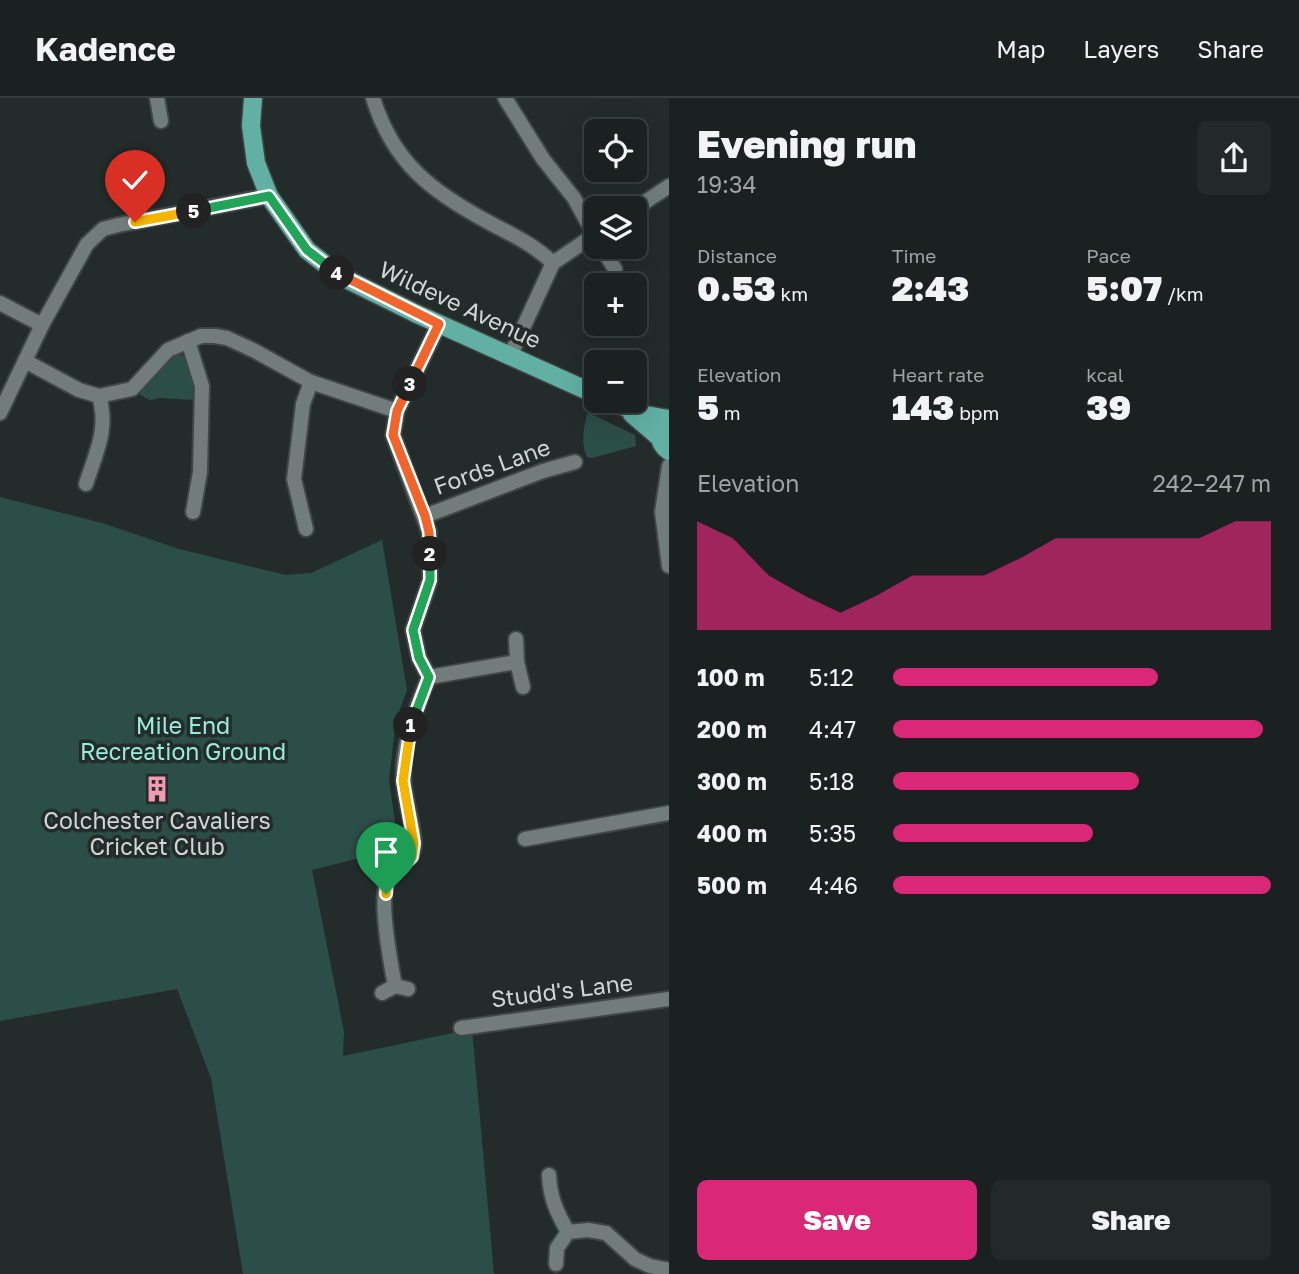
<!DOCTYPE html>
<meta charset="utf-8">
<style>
:root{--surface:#1a2120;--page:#232929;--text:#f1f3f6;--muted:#9fa3a5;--line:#383e3e;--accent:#db2777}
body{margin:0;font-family:"Golos Text",sans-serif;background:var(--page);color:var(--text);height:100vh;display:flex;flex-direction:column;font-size:26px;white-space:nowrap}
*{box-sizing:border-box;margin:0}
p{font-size:23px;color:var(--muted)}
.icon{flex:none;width:38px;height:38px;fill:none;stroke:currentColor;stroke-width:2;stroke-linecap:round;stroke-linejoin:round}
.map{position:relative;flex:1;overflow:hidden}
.sheet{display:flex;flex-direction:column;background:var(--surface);width:630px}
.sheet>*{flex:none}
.controls{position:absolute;left:584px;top:21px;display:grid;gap:14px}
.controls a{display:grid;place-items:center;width:63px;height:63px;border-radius:10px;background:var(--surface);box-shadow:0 7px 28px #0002,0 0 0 2px var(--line);font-size:35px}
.pin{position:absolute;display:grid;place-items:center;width:60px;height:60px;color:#fff;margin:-72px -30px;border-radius:50% 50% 50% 0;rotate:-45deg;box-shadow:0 0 7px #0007}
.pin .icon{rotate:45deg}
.km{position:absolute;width:35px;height:35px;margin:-18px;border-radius:50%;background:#222;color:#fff;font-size:19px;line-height:35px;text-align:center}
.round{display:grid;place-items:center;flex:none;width:74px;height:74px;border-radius:10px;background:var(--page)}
.overview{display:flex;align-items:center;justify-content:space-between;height:119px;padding:0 28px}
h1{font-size:38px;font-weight:800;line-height:52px}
.figures{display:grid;grid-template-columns:repeat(3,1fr);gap:10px;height:119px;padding:7px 28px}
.figures div{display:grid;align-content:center}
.figures b{font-size:35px;font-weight:800}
.figures small{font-size:19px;font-weight:400}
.figures p{font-size:19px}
.chart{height:196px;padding:14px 28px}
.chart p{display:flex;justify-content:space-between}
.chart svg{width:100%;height:126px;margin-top:7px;fill:var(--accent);opacity:.7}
.button{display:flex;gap:14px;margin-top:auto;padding:14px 28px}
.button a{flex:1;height:80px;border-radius:10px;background:var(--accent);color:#fff;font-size:28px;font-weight:800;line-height:80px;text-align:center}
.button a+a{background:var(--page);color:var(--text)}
ul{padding:0 28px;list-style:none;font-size:23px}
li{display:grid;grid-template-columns:112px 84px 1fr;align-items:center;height:52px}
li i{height:18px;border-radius:9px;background:var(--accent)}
header{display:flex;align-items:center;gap:42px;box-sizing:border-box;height:98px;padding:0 35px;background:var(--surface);border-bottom:2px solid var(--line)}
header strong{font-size:33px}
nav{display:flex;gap:38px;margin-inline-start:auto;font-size:24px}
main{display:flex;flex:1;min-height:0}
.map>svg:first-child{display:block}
.green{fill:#2c4e48}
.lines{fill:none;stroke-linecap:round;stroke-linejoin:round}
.street-casing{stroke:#3f4645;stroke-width:18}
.primary-casing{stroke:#3f4645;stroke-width:21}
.street{stroke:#727c7a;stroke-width:14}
.primary{stroke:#62b0a4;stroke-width:18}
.split-1-casing{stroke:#fff;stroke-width:14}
.split-2-casing{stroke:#fff;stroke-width:14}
.split-3-casing{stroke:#fff;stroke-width:14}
.split-4-casing{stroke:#fff;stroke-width:14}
.split-5-casing{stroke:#fff;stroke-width:14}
.split-6-casing{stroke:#fff;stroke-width:14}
.split-1{stroke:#f5b400;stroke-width:9}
.split-2{stroke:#22a559;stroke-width:9}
.split-3{stroke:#f0652b;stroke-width:9}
.split-4{stroke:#f0652b;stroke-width:9}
.split-5{stroke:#22a559;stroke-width:9}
.split-6{stroke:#f5b400;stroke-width:9}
.labels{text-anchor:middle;stroke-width:7;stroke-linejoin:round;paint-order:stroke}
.street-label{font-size:23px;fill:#d1d6d5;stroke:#232c2a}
.park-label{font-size:23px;fill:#97ecdd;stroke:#232c2a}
.poi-label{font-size:23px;fill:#d1d6d5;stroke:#232c2a}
</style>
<header>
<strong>Kadence</strong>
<nav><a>Map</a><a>Layers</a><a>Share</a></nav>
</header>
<main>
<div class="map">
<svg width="669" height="1176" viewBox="0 0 669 1176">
<rect width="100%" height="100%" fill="#232c2a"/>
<g class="green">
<path d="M179,255C193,265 195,286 194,302L160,300L150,302L135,294L169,260Z"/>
<path d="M589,315L635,337L636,348L592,360L587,359C581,347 583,331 587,317Z"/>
<polygon points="0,399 102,425 179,451 286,477 311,475 382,442 407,592 396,622 389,682 399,750 312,772 344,934 343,958 472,931 494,1176 243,1176 211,980 177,891 0,923"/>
</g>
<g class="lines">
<g class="street-casing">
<g id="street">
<polyline points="157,0 161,23"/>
<path d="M373,0C393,65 432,94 490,125C513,137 534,147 553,165"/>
<polyline points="505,0 543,61 574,100 597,142"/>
<polyline points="642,106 669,88"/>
<polyline points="601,149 615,171"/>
<polyline points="0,205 42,227"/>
<polyline points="188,243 202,288 200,374 193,414"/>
<polyline points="510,258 553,165 594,137"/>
<polyline points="25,263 79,292 99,298 132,291 168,252 201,238 215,238 227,240 255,253 311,284 397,313"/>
<polyline points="0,315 42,227 87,146 103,131 118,127 269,98"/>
<polyline points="669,368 662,414 669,468"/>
<path d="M86,386C96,354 109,331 99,298"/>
<polyline points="425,418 543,373 575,364"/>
<polyline points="306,431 294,381 303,306 311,284"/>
<polyline points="516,541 517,564 523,589"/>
<polyline points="429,579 517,564"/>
<polyline points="525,741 669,715"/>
<path d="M395,888C391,867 378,800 388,782C396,767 415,764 414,744C413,725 406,706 404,687C400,653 416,609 429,579L419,560L413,532L430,482L429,434L393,337L397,313L439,226"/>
<polyline points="382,895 395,888 408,891"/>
<polyline points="461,930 669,901"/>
<path d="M549,1077C550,1100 557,1115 568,1134"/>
<polyline points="556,1166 557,1150 568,1134 588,1132 606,1135 635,1161 650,1168 669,1172"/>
</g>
</g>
<g class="primary-casing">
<g id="primary">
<polyline points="253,0 251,28 256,65 269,98 307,152 340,178 417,216 597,297"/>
<polyline points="609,303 646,317 668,321"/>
<polyline points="632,316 660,340"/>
<path d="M662,329C658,338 660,347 669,353"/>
</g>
</g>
<use href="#street" class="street"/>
<use href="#primary" class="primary"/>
</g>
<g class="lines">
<g class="split-1-casing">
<polyline id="split-1" points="386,796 387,783 412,759 414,745 403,683 411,627"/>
</g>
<g class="split-2-casing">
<polyline id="split-2" points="411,627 429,579 419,560 413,532 430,482 430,456"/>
</g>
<g class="split-3-casing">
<polyline id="split-3" points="410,286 397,313 393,337 425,418 429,434 430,456"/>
</g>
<g class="split-4-casing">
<polyline id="split-4" points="337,175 439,226 410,286"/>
</g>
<g class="split-5-casing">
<polyline id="split-5" points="194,113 269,98 307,152 337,175"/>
</g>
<g class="split-6-casing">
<polyline id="split-6" points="135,124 194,113"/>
</g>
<use href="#split-1" class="split-1"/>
<use href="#split-2" class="split-2"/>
<use href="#split-3" class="split-3"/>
<use href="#split-4" class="split-4"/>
<use href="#split-5" class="split-5"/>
<use href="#split-6" class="split-6"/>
</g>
<defs>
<g id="building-bare" transform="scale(2.1)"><path d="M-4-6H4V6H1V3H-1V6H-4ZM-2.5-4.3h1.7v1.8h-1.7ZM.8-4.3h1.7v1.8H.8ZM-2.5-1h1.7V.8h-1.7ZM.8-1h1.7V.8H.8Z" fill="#f19ab1" stroke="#232c2a" stroke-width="2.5" paint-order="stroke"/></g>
</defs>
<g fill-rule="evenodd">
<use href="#building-bare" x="157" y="691"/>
</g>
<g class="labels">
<g class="street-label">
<text transform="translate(460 207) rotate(25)" y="8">Wildeve Avenue</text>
<text transform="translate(492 369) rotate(-20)" y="8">Fords Lane</text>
<text transform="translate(562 893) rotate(-7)" y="8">Studd's Lane</text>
</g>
<g class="park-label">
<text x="183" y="636">Mile End<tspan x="183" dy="26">Recreation Ground</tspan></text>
</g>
<g class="poi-label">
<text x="157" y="731">Colchester Cavaliers<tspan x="157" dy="26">Cricket Club</tspan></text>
</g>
</g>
</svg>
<div class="controls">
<a><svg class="icon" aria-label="locate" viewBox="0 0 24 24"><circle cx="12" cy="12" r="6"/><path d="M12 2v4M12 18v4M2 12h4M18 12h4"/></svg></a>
<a><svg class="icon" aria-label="layers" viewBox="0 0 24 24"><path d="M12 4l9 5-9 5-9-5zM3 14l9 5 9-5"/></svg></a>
<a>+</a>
<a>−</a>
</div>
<div class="pin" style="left:386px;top:796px;background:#1e9e55"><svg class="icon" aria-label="arrive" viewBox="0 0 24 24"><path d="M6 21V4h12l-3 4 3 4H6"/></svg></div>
<div class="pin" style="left:135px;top:124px;background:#d93025"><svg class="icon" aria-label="check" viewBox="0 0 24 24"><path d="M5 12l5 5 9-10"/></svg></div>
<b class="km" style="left:411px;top:627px">1</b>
<b class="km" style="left:430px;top:456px">2</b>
<b class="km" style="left:410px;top:286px">3</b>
<b class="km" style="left:337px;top:175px">4</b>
<b class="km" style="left:194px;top:113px">5</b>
</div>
<section class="sheet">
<div class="overview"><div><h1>Evening run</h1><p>19:34</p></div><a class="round"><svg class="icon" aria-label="share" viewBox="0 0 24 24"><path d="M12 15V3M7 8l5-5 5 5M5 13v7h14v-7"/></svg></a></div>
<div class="figures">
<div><p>Distance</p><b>0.53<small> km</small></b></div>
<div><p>Time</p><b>2:43</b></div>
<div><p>Pace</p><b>5:07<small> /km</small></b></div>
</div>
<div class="figures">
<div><p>Elevation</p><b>5<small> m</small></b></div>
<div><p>Heart rate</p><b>143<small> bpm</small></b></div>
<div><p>kcal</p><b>39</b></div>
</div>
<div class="chart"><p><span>Elevation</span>242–247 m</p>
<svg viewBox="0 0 160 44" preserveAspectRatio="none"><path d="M0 44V6L10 12L20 25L30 32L40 38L50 32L60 25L70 25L80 25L90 19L100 12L110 12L120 12L130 12L140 12L150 6L160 6V44z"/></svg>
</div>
<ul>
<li><b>100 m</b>5:12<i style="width:70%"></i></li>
<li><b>200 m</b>4:47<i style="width:98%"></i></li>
<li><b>300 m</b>5:18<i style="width:65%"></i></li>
<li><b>400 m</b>5:35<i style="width:53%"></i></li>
<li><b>500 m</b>4:46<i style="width:100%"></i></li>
</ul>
<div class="button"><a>Save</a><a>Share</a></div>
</section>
</main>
